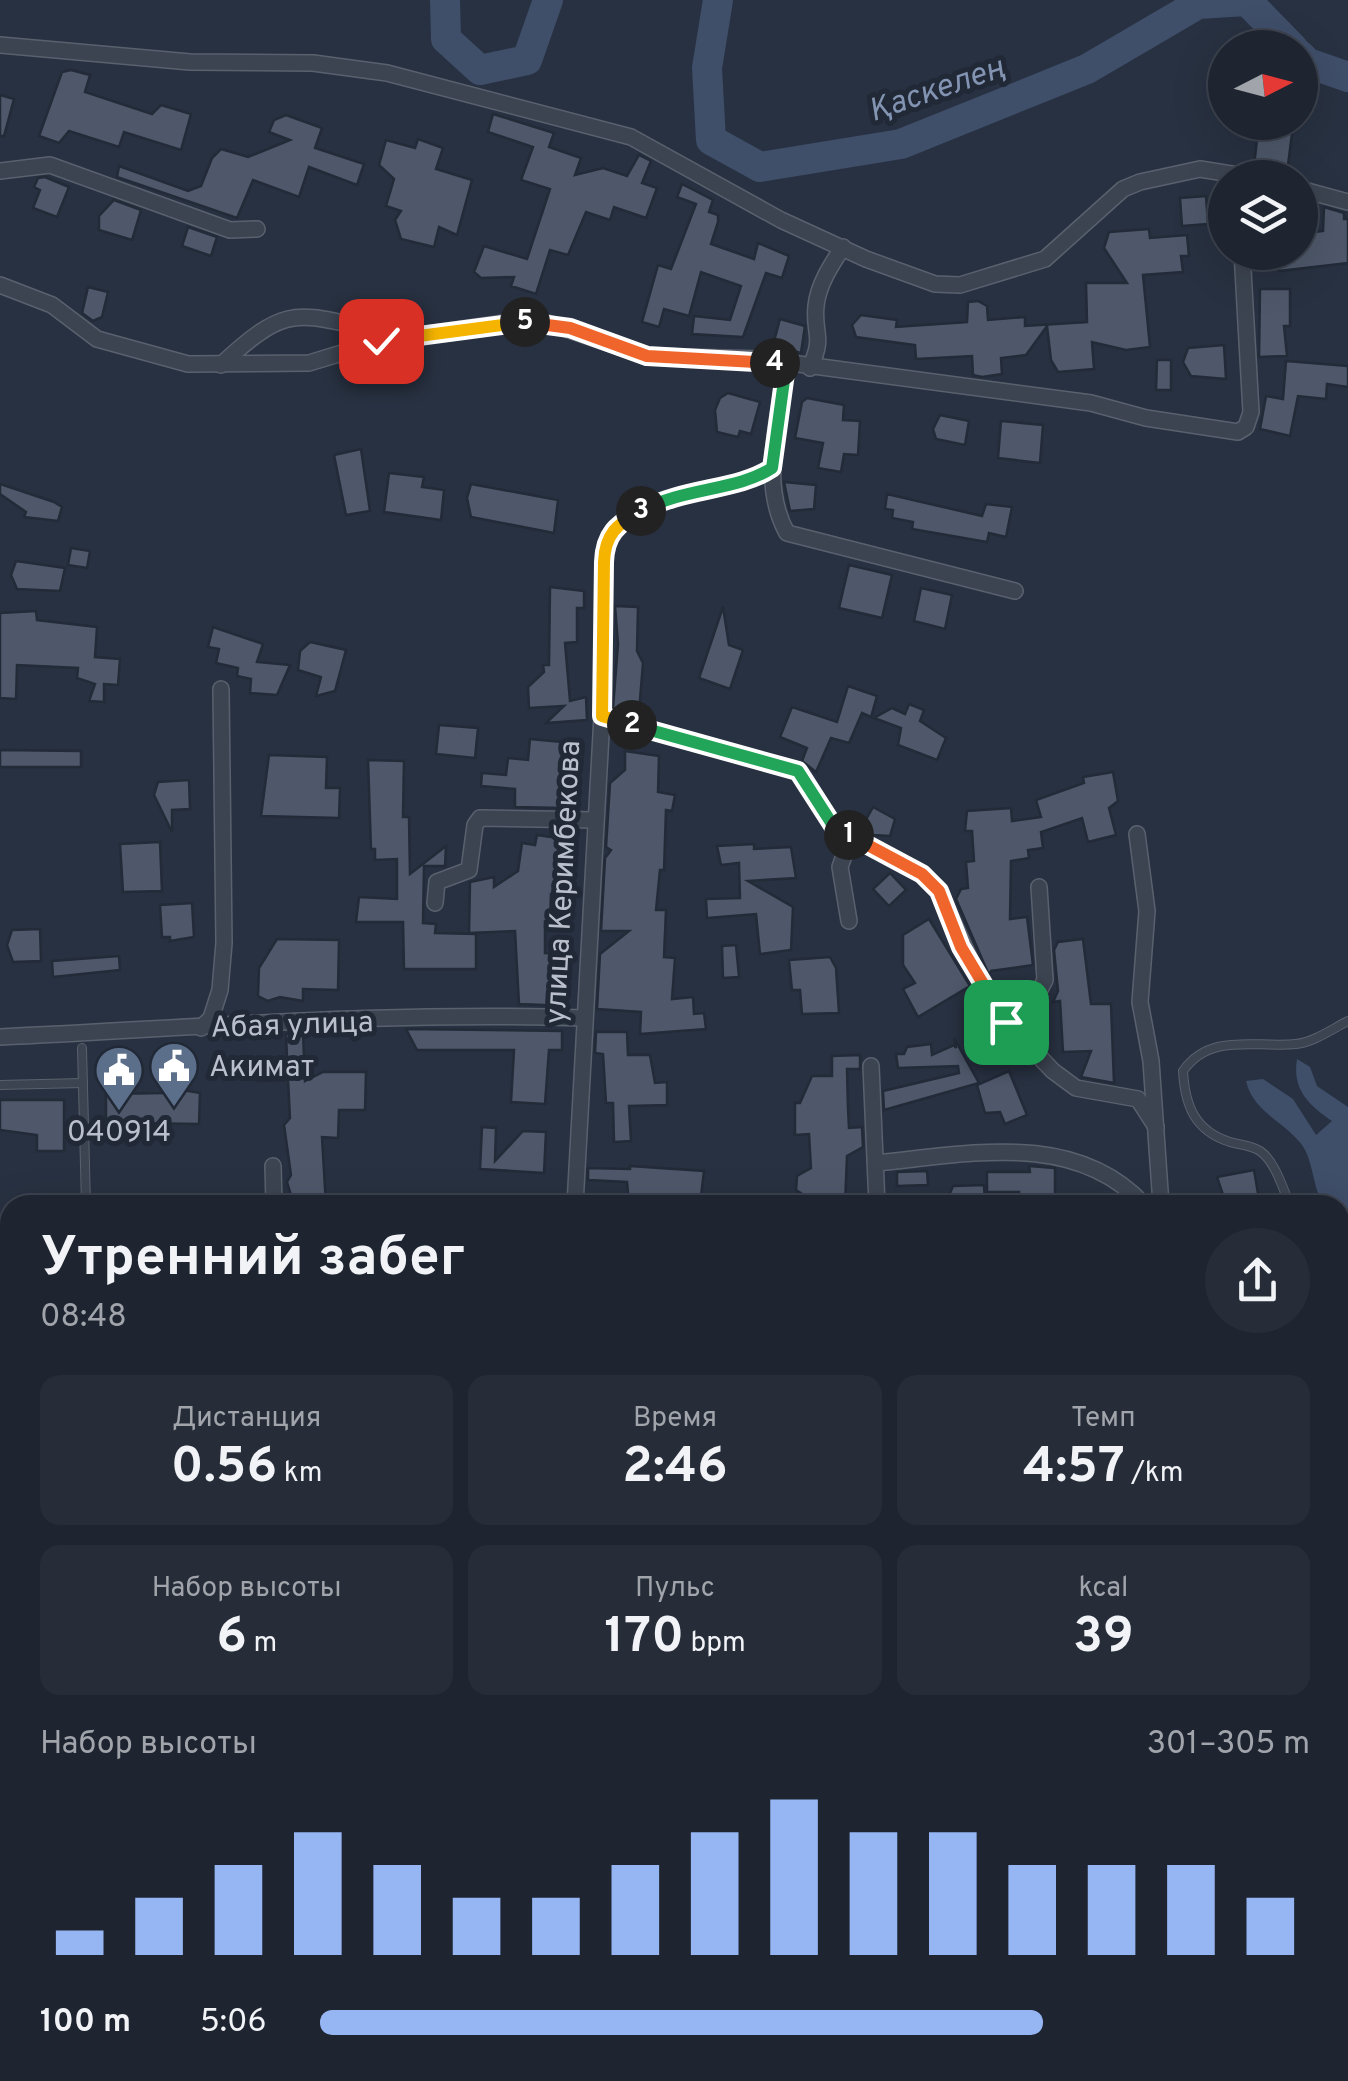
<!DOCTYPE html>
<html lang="ru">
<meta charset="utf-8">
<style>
:root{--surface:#1e2531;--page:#262d39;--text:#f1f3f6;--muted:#a1a5ab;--line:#3c424d;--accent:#96b5f3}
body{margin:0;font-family:Overpass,sans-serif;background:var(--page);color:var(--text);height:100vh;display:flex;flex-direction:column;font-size:38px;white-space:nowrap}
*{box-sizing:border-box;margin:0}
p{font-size:32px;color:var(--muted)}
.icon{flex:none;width:55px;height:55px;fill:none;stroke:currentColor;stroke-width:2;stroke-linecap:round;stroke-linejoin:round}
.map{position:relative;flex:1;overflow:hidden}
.drawer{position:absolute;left:0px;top:1195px;width:1350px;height:888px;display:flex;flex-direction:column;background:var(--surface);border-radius:30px 30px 0 0;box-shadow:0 10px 40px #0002,0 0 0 2px var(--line)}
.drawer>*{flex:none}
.needle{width:65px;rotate:84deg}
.controls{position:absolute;left:1208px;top:30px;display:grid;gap:20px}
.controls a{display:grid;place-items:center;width:110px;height:110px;border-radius:50%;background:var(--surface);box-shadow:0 10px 40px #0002,0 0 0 2px var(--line);font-size:50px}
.pin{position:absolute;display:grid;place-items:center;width:85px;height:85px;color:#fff;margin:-42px;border-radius:20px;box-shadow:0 5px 15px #0006}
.km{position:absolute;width:50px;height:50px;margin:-25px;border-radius:50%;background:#222;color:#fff;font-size:28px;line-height:50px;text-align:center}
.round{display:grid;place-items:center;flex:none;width:105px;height:105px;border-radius:52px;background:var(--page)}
.overview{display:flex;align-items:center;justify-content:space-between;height:170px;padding:0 40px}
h1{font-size:55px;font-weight:700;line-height:75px}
.metrics{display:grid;grid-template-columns:repeat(3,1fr);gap:15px;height:170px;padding:10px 40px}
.metrics div{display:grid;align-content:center;border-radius:20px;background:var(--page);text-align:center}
.metrics b{font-size:50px;font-weight:700}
.metrics small{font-size:28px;font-weight:400}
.metrics p{font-size:28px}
.chart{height:280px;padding:20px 40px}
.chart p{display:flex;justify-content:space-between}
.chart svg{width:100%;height:180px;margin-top:10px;stroke:var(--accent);stroke-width:6}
ul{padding:0 40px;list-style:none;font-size:32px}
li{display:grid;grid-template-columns:160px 120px 1fr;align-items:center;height:75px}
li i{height:25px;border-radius:12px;background:var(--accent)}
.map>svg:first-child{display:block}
.water{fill:#3f4e69}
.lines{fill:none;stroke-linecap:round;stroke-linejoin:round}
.river{stroke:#3f4e69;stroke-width:30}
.building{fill:#4e586a;stroke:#232a38;stroke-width:2.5}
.lane-casing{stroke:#5a616e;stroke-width:10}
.street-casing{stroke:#5a616e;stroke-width:18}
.secondary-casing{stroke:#5a616e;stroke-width:25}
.highway-casing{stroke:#474e5b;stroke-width:30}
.path{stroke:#485b5f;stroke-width:2.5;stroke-dasharray:8 8;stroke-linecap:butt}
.lane{stroke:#3c4451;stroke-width:8}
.street{stroke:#3c4451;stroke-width:15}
.secondary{stroke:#4a5264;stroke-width:22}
.highway{stroke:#766d5a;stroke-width:28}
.split-1-casing{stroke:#fff;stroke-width:20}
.split-2-casing{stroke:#fff;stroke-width:20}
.split-3-casing{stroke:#fff;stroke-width:20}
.split-4-casing{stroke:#fff;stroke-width:20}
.split-5-casing{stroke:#fff;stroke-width:20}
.split-6-casing{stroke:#fff;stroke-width:20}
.split-1{stroke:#f0652b;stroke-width:12}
.split-2{stroke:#22a559;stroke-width:12}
.split-3{stroke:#f5b400;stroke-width:12}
.split-4{stroke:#22a559;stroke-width:12}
.split-5{stroke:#f0652b;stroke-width:12}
.split-6{stroke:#f5b400;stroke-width:12}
.labels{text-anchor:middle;stroke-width:10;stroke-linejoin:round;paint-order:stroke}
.street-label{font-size:30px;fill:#b9bfcb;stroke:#212836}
.poi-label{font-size:30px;fill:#b9bfcb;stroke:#212836;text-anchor:start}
.water-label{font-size:32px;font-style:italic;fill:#8294b1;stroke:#212836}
</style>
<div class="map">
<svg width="1348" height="2081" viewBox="0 0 1348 2081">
<rect width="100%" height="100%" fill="#283141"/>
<path class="water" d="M1297,1059L1310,1067L1317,1086L1348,1107V1241L1340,1229V1205H1324C1312,1187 1314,1162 1302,1145C1284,1121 1253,1112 1246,1081L1263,1079L1293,1099L1316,1135L1332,1121C1309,1105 1292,1090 1297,1059Z"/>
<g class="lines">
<g class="river">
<polyline points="445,0 446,39 480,70 527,60 548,0"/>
<polyline points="718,0 707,68 711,140 760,167 901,144 1087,69 1198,4 1247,1 1293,48"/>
<polyline points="1300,55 1308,63 1348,77"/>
</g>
</g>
<g class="building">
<polygon points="71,70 90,75 85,92 152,114 161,105 191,114 181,150 124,132 119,147 69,131 59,143 39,136 62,72"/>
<polygon points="0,95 14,99 4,136 0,136"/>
<polygon points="493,114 554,133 549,147 581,158 575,175 603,168 627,176 639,155 651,161 642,183 657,188 646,218 614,207 610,220 586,212 568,255 550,250 536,294 511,286 514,277 481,278 474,272 484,246 527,259 550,189 521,180 533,147 488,132"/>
<polygon points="286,115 322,128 315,148 364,164 357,185 309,167 299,197 253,180 237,218 117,177 119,166 188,191 201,186 212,158 221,149 248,157 290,140 269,132 274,120"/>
<polygon points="1258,130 1292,134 1287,173 1254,166"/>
<polygon points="418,139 443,148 436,169 472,180 457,235 439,227 434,247 401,239 395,220 401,211 386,206 394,179 379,165 386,140 415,148"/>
<polygon points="45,177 69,187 57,217 33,208 40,190 34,187 38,178"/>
<polygon points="682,184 713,200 709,212 718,215 718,222 711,244 754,259 758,243 789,256 782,278 766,273 743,337 692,334 694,316 730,320 741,286 701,272 689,316 664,309 659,327 642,322 658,265 671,269 696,204 677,197"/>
<polygon points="1206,196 1208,224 1182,226 1180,198"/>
<polygon points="114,200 141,210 132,240 99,230 99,216"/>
<polygon points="1324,207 1344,213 1344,219 1348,219 1348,263 1279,271 1277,252 1300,252 1300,234 1323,231"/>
<polygon points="188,227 217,237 211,256 182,246"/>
<polygon points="1149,229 1150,238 1187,235 1189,256 1181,256 1183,272 1143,275 1150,347 1126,350 1092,342 1094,369 1058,372 1051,360 1047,326 1026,355 1001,358 1002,374 982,377 973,375 972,356 916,359 915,345 856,337 852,325 861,315 897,320 896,327 967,322 968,302 978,301 987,306 988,320 1025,317 1025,326 1087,322 1086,283 1127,283 1104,248 1109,232"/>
<polygon points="88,287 108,292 102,317 93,321 82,313"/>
<polygon points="1260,289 1290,289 1290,326 1284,326 1287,356 1259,357"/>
<polygon points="780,319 805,326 801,353 773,345"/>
<polygon points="1224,345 1226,379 1191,376 1183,362 1188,348"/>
<polygon points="1157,360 1171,360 1171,390 1156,390"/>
<polygon points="1286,361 1348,366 1348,387 1327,384 1326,399 1298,396 1290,436 1260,429 1266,396 1283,399"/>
<polygon points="728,393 760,402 751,434 740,431 738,437 717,432 715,410 720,398"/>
<polygon points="807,398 844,405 843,420 860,421 858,455 844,454 841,472 818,468 823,443 795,438 802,402"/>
<polygon points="940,415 969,421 965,445 936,439 933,429"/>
<polygon points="1001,421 1043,425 1040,463 998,458"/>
<polygon points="361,449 370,511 346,515 334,455"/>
<polygon points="389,473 424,477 422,487 444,490 441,520 384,512"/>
<polygon points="784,482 816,485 814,509 790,511"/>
<polygon points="0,484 54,502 62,507 58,521 24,517 26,512 0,494"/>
<polygon points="471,484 558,500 554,533 471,517 467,498"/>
<polygon points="887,494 982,516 986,504 1012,507 1006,537 989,533 987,542 912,529 913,522 892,518 893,510 885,509"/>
<polygon points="71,548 90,551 87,568 68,565"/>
<polygon points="16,561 65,568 60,591 17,589 11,575"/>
<polygon points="849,565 892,575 882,618 839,608"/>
<polygon points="550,587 584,591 584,608 577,608 577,642 565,643 570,701 586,697 587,720 546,723 564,706 529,708 528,687 544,672 543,665 549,665"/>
<polygon points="921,588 952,595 945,629 914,621"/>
<polygon points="615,606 638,607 637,651 643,663 639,712 635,714 613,708 618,644"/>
<polygon points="723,607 729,645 743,650 730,689 699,678"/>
<polygon points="36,611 37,620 97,627 95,657 120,659 118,685 104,684 104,702 89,701 95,684 77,678 78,668 17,665 16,699 0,698 0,613"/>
<polygon points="213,627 263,644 257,662 290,665 277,695 250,693 251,679 237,676 238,668 216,663 219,649 208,647"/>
<polygon points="310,642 346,650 335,691 316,696 321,677 298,670 300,651"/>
<polygon points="848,686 877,696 871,717 862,713 849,743 831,738 816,772 802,761 807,748 780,737 792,707 837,722"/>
<polygon points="909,704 924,710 920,721 946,738 937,760 898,745 901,728 874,718 892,708 905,714"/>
<polygon points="439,725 478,728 475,758 436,754"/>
<polygon points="530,739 584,744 582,766 564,764 563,808 515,807 515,789 481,786 482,773 506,775 508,758 528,760"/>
<polygon points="0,750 81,751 81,767 0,767"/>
<polygon points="625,751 659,756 658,792 675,795 672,811 666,810 664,870 660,870 656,910 666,910 664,957 675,958 672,999 693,997 694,1014 704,1013 706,1029 640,1034 641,1012 597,1009 600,954 629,931 601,931 605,858 611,850 606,847 610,783 625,770"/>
<polygon points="269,755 327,757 326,788 340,788 339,818 261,816"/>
<polygon points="368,760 404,761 403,817 409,817 410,874 446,846 445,866 424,866 423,923 436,924 435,933 476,934 476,969 404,969 403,922 356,922 359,897 397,899 397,859 375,860 375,849 371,849"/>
<polygon points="1113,772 1118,801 1109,808 1116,835 1088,842 1082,818 1041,832 1043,848 1028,850 1029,858 1011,861 1010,919 1027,917 1033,965 991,971 989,975 956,899 961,889 968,888 966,862 974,861 972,831 965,831 967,811 1011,808 1012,821 1041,817 1036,800 1084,783 1083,777"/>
<polygon points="189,780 190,809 172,810 172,832 154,795 158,782"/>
<polygon points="873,807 895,819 890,836 873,835 862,827"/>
<polygon points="537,835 558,838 557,844 563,845 558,875 573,876 572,895 551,894 550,922 545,921 545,953 570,955 567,1006 519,1004 515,931 469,933 470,882 494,877 494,887 518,871 522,843 535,845"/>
<polygon points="160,842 162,891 123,892 120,844"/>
<polygon points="754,844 754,849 791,847 796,878 748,881 793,907 791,950 760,954 756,914 707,918 706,899 740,898 739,863 721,865 717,846"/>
<polygon points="890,873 906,890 889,906 873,889"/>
<polygon points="192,903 194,937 170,941 170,937 162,937 160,905"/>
<polygon points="929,919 970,986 918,1017 903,989 915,983 903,965 903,935"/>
<polygon points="40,929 41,961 13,962 7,945 12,930"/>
<polygon points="277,939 339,940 338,990 303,989 303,1001 280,997 268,1001 258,996 259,968"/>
<polygon points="1083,939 1091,1004 1111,1004 1114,1083 1081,1077 1091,1051 1063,1052 1060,1001 1053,1002 1058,991 1054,950 1058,942"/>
<polygon points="736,945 739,977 723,978 722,946"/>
<polygon points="119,956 120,970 53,977 52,961"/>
<polygon points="830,957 836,968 839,1013 802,1014 800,990 792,990 789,960"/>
<polygon points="406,1029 562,1031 562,1050 549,1050 545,1104 511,1102 514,1050 417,1050"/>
<polygon points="596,1032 627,1032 628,1055 650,1055 655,1083 667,1082 667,1105 629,1106 631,1141 614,1142 613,1103 606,1103 603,1054 595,1053"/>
<polygon points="303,1033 305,1081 323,1072 366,1072 365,1110 339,1110 338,1138 322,1137 326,1205 294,1205 287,1182 291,1175 284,1125 290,1118 288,1080 256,1081 255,1058 287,1057 286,1034"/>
<polygon points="954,1038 979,1083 884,1110 883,1091 959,1073 958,1066 898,1068 896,1054 904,1054 907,1047 931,1044 932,1055 954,1045 956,1048"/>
<polygon points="860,1055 860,1069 847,1069 848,1108 849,1128 862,1127 863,1147 847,1156 845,1205 805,1205 810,1199 796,1190 797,1176 811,1168 809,1134 795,1135 795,1103 800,1103 812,1076 832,1076 832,1056"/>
<polygon points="1009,1071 1027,1115 1005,1124 1000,1112 985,1113 977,1085"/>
<polygon points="165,1087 200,1093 199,1124 132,1123 132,1131 106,1132 106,1094 165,1093"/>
<polygon points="0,1100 64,1100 64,1151 37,1151 37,1135 0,1130"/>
<polygon points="482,1127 496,1128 495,1161 523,1131 546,1132 544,1173 480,1169"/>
<polygon points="630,1166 704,1171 700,1205 629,1205 627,1182 588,1180 588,1168 630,1169"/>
<polygon points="1029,1166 1055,1168 1055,1205 1019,1205 1019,1192 987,1192 987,1172 1030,1172"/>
<polygon points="1254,1170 1260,1205 1218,1205 1223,1195 1217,1177"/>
<polygon points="927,1171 928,1185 897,1186 897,1172"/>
<polygon points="984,1185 985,1205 945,1205 953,1186"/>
</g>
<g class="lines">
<g class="lane-casing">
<g id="lane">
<polyline points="82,1048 86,1205"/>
<polyline points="0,1085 83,1083"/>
<path d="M1290,1205C1283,1189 1275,1161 1260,1151C1251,1145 1240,1145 1230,1142C1195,1131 1185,1106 1183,1071C1210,1032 1256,1048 1296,1044C1314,1042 1332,1029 1348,1021"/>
<polyline points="0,1271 10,1271"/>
<polyline points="1340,1283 1348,1293"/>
<polyline points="0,1419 10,1419"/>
<polyline points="1340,1435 1348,1434"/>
<polyline points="0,1516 10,1514"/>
<polyline points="1063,2081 1086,2072"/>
</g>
</g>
<g class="street-casing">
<g id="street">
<polyline points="0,45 190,62 313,63 387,73 631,137 781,220 866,259 935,284 960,285 1045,259 1123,189 1140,182 1200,169 1256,178"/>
<polyline points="0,171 50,165 230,230 257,229"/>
<polyline points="1300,189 1348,202"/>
<polyline points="0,285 52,305 97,339 188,364 309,363 381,341 518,321 548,323 647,356 761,359 1091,403 1146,418 1238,432 1246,427 1251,412 1242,252"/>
<polyline points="383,338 411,317"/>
<path d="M221,365C293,297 300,317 389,332"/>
<path d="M786,366C779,420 759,483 787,533L1015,591"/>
<path d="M810,368C825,335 813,334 816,306C818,285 831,265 843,247"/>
<polyline points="602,716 798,771 834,827 922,874 939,891 981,984 1006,1022 1053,1071 1076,1088 1138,1099 1156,1127"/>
<polyline points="1137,834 1147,911 1140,1002 1151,1061 1161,1205"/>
<polyline points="435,903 437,882 469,870 475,825 480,818 594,820"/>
<polyline points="849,921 840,867 851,836"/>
<polyline points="1006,1022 1035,999 1045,980 1039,887"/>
<polyline points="201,1028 211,1018 220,990 224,943 221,689"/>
<path d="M0,1037C194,1028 389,1011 584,1018"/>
<polyline points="871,1066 877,1205"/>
<path d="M877,1163C968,1154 1075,1130 1144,1205"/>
<polyline points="273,1166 274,1205"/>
<polyline points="575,1205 602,716 604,562"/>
<polyline points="1340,1905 1348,1858"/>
<polyline points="832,2072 832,2081"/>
<polyline points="1093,2072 1096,2081"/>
<polyline points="253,2081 253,2072"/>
</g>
</g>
<g class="secondary-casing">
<polyline id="secondary" points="574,2081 574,2072"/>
</g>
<g class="highway-casing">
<g id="highway">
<polyline points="0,1635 10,1634"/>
<polyline points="1340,1644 1348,1644"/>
</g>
</g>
<path class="path" d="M605,546C615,509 681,490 714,485C728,482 742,484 755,479"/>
<use href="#lane" class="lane"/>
<use href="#street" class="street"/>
<use href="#secondary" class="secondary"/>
<use href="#highway" class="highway"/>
</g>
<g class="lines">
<g class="split-1-casing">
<polyline id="split-1" points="849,835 922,874 939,891 961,947 1006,1022"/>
</g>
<g class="split-2-casing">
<polyline id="split-2" points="632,725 798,771 834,827 849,835"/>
</g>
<g class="split-3-casing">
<path id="split-3" d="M632,725L602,716L604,562C605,534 617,524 641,511"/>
</g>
<g class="split-4-casing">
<path id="split-4" d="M641,511C685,487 737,491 772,468L786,366L775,363"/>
</g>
<g class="split-5-casing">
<polyline id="split-5" points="525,322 570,328 647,356 775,363"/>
</g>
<g class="split-6-casing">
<polyline id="split-6" points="381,341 525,322"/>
</g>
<use href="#split-1" class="split-1"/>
<use href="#split-2" class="split-2"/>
<use href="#split-3" class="split-3"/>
<use href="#split-4" class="split-4"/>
<use href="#split-5" class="split-5"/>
<use href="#split-6" class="split-6"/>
</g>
<defs>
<g id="civic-pin" transform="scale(2.5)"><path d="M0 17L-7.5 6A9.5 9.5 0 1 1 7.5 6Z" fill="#5c6f8a" stroke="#212836"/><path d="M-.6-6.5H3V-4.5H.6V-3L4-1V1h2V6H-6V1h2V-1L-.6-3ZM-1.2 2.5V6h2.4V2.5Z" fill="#fff"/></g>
</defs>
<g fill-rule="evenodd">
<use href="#civic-pin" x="174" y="1066"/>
<use href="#civic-pin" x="119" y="1070"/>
</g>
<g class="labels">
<g class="street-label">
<text transform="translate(562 882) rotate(-87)" y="10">улица Керимбекова</text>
<text transform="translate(292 1024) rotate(-2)" y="10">Абая улица</text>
</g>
<g class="poi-label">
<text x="209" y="1076">Акимат</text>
<text x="119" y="1141" text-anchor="middle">040914</text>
</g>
<g class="water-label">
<text transform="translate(936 88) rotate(-19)" y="11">Қаскелең</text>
</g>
</g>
</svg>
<div class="controls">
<a><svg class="needle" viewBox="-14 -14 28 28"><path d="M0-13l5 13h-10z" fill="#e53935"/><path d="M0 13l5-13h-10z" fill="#a1a5ab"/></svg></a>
<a><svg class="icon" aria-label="layers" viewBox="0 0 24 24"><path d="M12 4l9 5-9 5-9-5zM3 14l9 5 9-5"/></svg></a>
</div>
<div class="pin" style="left:1006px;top:1022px;background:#1e9e55"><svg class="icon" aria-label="arrive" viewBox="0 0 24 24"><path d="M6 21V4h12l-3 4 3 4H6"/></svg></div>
<div class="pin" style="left:381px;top:341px;background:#d93025"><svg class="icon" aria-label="check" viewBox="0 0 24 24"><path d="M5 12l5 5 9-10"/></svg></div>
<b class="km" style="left:849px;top:835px">1</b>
<b class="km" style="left:632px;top:725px">2</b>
<b class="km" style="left:641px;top:511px">3</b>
<b class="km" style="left:775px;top:363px">4</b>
<b class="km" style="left:525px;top:322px">5</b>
<section class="drawer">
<div class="overview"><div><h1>Утренний забег</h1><p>08:48</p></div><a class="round"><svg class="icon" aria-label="share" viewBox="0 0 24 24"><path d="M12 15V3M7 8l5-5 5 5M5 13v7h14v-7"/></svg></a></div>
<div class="metrics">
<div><p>Дистанция</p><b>0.56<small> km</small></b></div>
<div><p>Время</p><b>2:46</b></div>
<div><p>Темп</p><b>4:57<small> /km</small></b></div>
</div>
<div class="metrics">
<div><p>Набор высоты</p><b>6<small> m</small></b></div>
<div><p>Пульс</p><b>170<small> bpm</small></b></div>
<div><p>kcal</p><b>39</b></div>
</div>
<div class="chart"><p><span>Набор высоты</span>301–305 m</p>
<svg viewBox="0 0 160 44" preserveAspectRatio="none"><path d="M5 44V38M15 44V30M25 44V22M35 44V14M45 44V22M55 44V30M65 44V30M75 44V22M85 44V14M95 44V6M105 44V14M115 44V14M125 44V22M135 44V22M145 44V22M155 44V30"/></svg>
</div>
<ul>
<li><b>100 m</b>5:06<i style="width:73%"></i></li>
</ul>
</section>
</div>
